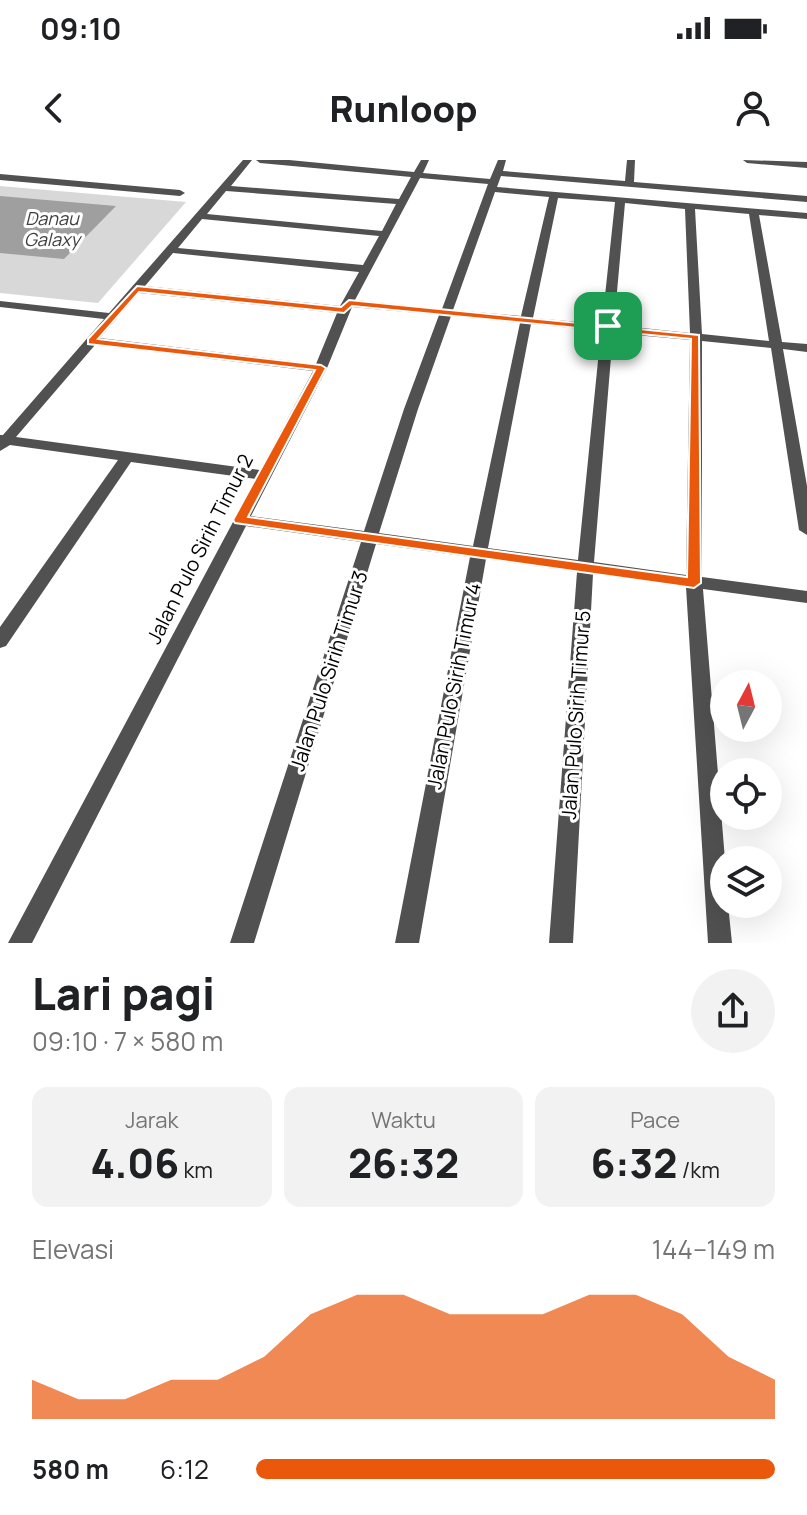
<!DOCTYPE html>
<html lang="id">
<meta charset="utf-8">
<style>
:root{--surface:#fff;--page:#f2f2f2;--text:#202124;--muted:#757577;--accent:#ea580c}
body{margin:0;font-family:Manrope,sans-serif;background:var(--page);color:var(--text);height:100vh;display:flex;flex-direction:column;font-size:30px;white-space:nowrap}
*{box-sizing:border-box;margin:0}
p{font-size:26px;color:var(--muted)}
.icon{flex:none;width:44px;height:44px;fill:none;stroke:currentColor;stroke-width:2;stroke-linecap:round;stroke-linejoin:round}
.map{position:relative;height:783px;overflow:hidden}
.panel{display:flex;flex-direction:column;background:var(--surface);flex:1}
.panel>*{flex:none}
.needle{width:52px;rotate:7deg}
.buttons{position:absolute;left:710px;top:510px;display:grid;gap:16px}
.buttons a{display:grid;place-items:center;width:72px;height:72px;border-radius:50%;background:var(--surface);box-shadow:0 8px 32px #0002;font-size:40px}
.pin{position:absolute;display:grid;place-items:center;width:68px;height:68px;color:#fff;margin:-34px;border-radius:16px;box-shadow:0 4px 12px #0006}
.round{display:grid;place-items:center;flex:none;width:84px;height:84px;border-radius:42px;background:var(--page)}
.head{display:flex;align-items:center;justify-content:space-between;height:136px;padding:0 32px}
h1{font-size:44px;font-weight:800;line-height:60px}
.figures{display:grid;grid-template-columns:repeat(3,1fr);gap:12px;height:136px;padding:8px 32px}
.figures div{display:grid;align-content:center;border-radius:16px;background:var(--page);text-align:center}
.figures b{font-size:40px;font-weight:800}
.figures small{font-size:22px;font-weight:400}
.figures p{font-size:22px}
.chart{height:224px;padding:16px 32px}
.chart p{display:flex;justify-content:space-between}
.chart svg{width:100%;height:144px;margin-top:8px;fill:var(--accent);opacity:.7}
ul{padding:0 32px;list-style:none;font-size:26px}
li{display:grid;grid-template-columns:128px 96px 1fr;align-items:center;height:60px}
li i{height:20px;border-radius:10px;background:var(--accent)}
.status{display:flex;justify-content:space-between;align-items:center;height:56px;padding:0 40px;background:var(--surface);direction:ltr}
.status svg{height:22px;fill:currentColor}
header{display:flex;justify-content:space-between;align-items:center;height:104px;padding:0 32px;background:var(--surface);font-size:36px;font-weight:800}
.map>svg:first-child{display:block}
.green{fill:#d8d8d8}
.water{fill:#9f9f9f}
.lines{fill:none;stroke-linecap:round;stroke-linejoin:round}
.minor{fill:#515151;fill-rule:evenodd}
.route{fill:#ea580c;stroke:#fff;stroke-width:2;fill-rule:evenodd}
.labels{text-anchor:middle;stroke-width:6;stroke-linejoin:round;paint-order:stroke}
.far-water-label{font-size:18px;font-style:italic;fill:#404040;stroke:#fff}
.street-label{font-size:20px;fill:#000;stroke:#fff}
</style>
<div class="status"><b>09:10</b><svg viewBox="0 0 49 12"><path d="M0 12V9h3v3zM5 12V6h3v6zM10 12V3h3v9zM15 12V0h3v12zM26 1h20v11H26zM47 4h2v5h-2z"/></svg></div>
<header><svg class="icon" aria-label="back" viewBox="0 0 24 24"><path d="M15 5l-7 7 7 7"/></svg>Runloop<svg class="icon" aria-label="person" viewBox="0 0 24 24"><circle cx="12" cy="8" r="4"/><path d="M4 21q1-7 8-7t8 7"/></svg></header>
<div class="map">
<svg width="807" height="783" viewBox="0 0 807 783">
<rect width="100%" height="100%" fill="#fff"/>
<polygon class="green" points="0,26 186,42 98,143 0,133"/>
<polygon class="water" points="0,36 116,46 64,99 0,93"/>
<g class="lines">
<g class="minor">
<path d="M243,0H252L231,26L399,39L411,17L260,3L256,0H289L414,12L421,0H429L423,13L490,19L498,0H506L503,11L625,21L627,0H635L634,22L807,36V42L501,16L497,27L807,53V59L759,55L782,182L807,184V192L783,189L807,326V375L799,370L771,188L702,181V417L807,431V443L703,429L725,700L724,744H728L732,783H708L686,427L593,414L573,783H549L577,412L486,399L419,783H395L470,397L376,384L254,783H230L361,382L246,366L32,783H8L256,319L131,302L6,486L0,488V467L118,300L10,285L0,291V275H3L104,159L0,147V141L109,153ZM420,18L488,24L442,149L355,140ZM226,31L396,44L382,71L207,54ZM495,32L549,37L521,156L453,150ZM558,38L615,42L602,164L533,158ZM625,43L685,49L690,173L614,165ZM695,49L749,54L769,181L702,174ZM202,59L379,76L363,105L178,88ZM173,93L359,112L340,146L145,126ZM139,133L337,153L316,204L100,178ZM352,147L439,155L404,249L364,371L251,356L327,208ZM451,156L520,163L473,386L379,373L418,249ZM531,164L601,171L578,400L488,388ZM613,173L690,180L686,415L594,402ZM95,185L313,211L260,310L16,277Z"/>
<polygon points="743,0 807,2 807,8 747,3"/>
<polygon points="0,14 180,30 185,33 180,36 0,20"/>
</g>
</g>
<path class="route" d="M137,126L341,147L349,140L699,175L701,423L694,428L235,363L233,360L315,210L88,184V179ZM139,132L344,153L352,146L691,179L687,417L248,357L326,208L321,205L98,179Z"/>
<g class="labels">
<g class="far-water-label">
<text x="52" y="65">Danau<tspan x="52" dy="21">Galaxy</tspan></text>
</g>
<g class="street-label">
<text transform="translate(200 389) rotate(-63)" y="7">Jalan Pulo Sirih Timur 2</text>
<text transform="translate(329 511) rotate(-72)" y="7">Jalan Pulo Sirih Timur 3</text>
<text transform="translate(454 526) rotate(-79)" y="7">Jalan Pulo Sirih Timur 4</text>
<text transform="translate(576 555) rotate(-86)" y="7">Jalan Pulo Sirih Timur 5</text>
</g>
</g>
</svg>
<div class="buttons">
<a><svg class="needle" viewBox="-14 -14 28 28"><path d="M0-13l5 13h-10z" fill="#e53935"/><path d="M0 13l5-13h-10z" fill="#757577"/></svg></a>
<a><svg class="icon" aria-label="locate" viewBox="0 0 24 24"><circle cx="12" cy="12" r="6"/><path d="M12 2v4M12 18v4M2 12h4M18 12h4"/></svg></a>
<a><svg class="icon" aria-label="layers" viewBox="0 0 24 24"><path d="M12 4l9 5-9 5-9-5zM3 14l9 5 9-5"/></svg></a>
</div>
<div class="pin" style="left:608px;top:166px;background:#1e9e55"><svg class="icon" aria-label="arrive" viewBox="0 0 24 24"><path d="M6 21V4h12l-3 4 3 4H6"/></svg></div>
</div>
<section class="panel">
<div class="head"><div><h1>Lari pagi</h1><p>09:10 · 7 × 580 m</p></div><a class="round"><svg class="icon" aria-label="share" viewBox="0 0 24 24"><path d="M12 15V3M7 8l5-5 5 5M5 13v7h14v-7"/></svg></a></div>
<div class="figures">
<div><p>Jarak</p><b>4.06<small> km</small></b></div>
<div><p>Waktu</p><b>26:32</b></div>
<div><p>Pace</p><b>6:32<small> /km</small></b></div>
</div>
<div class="chart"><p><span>Elevasi</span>144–149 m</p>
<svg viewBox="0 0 160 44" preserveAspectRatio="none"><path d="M0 44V32L10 38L20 38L30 32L40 32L50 25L60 12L70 6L80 6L90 12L100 12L110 12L120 6L130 6L140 12L150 25L160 32V44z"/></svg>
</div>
<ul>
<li><b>580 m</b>6:12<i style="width:100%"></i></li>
</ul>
</section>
